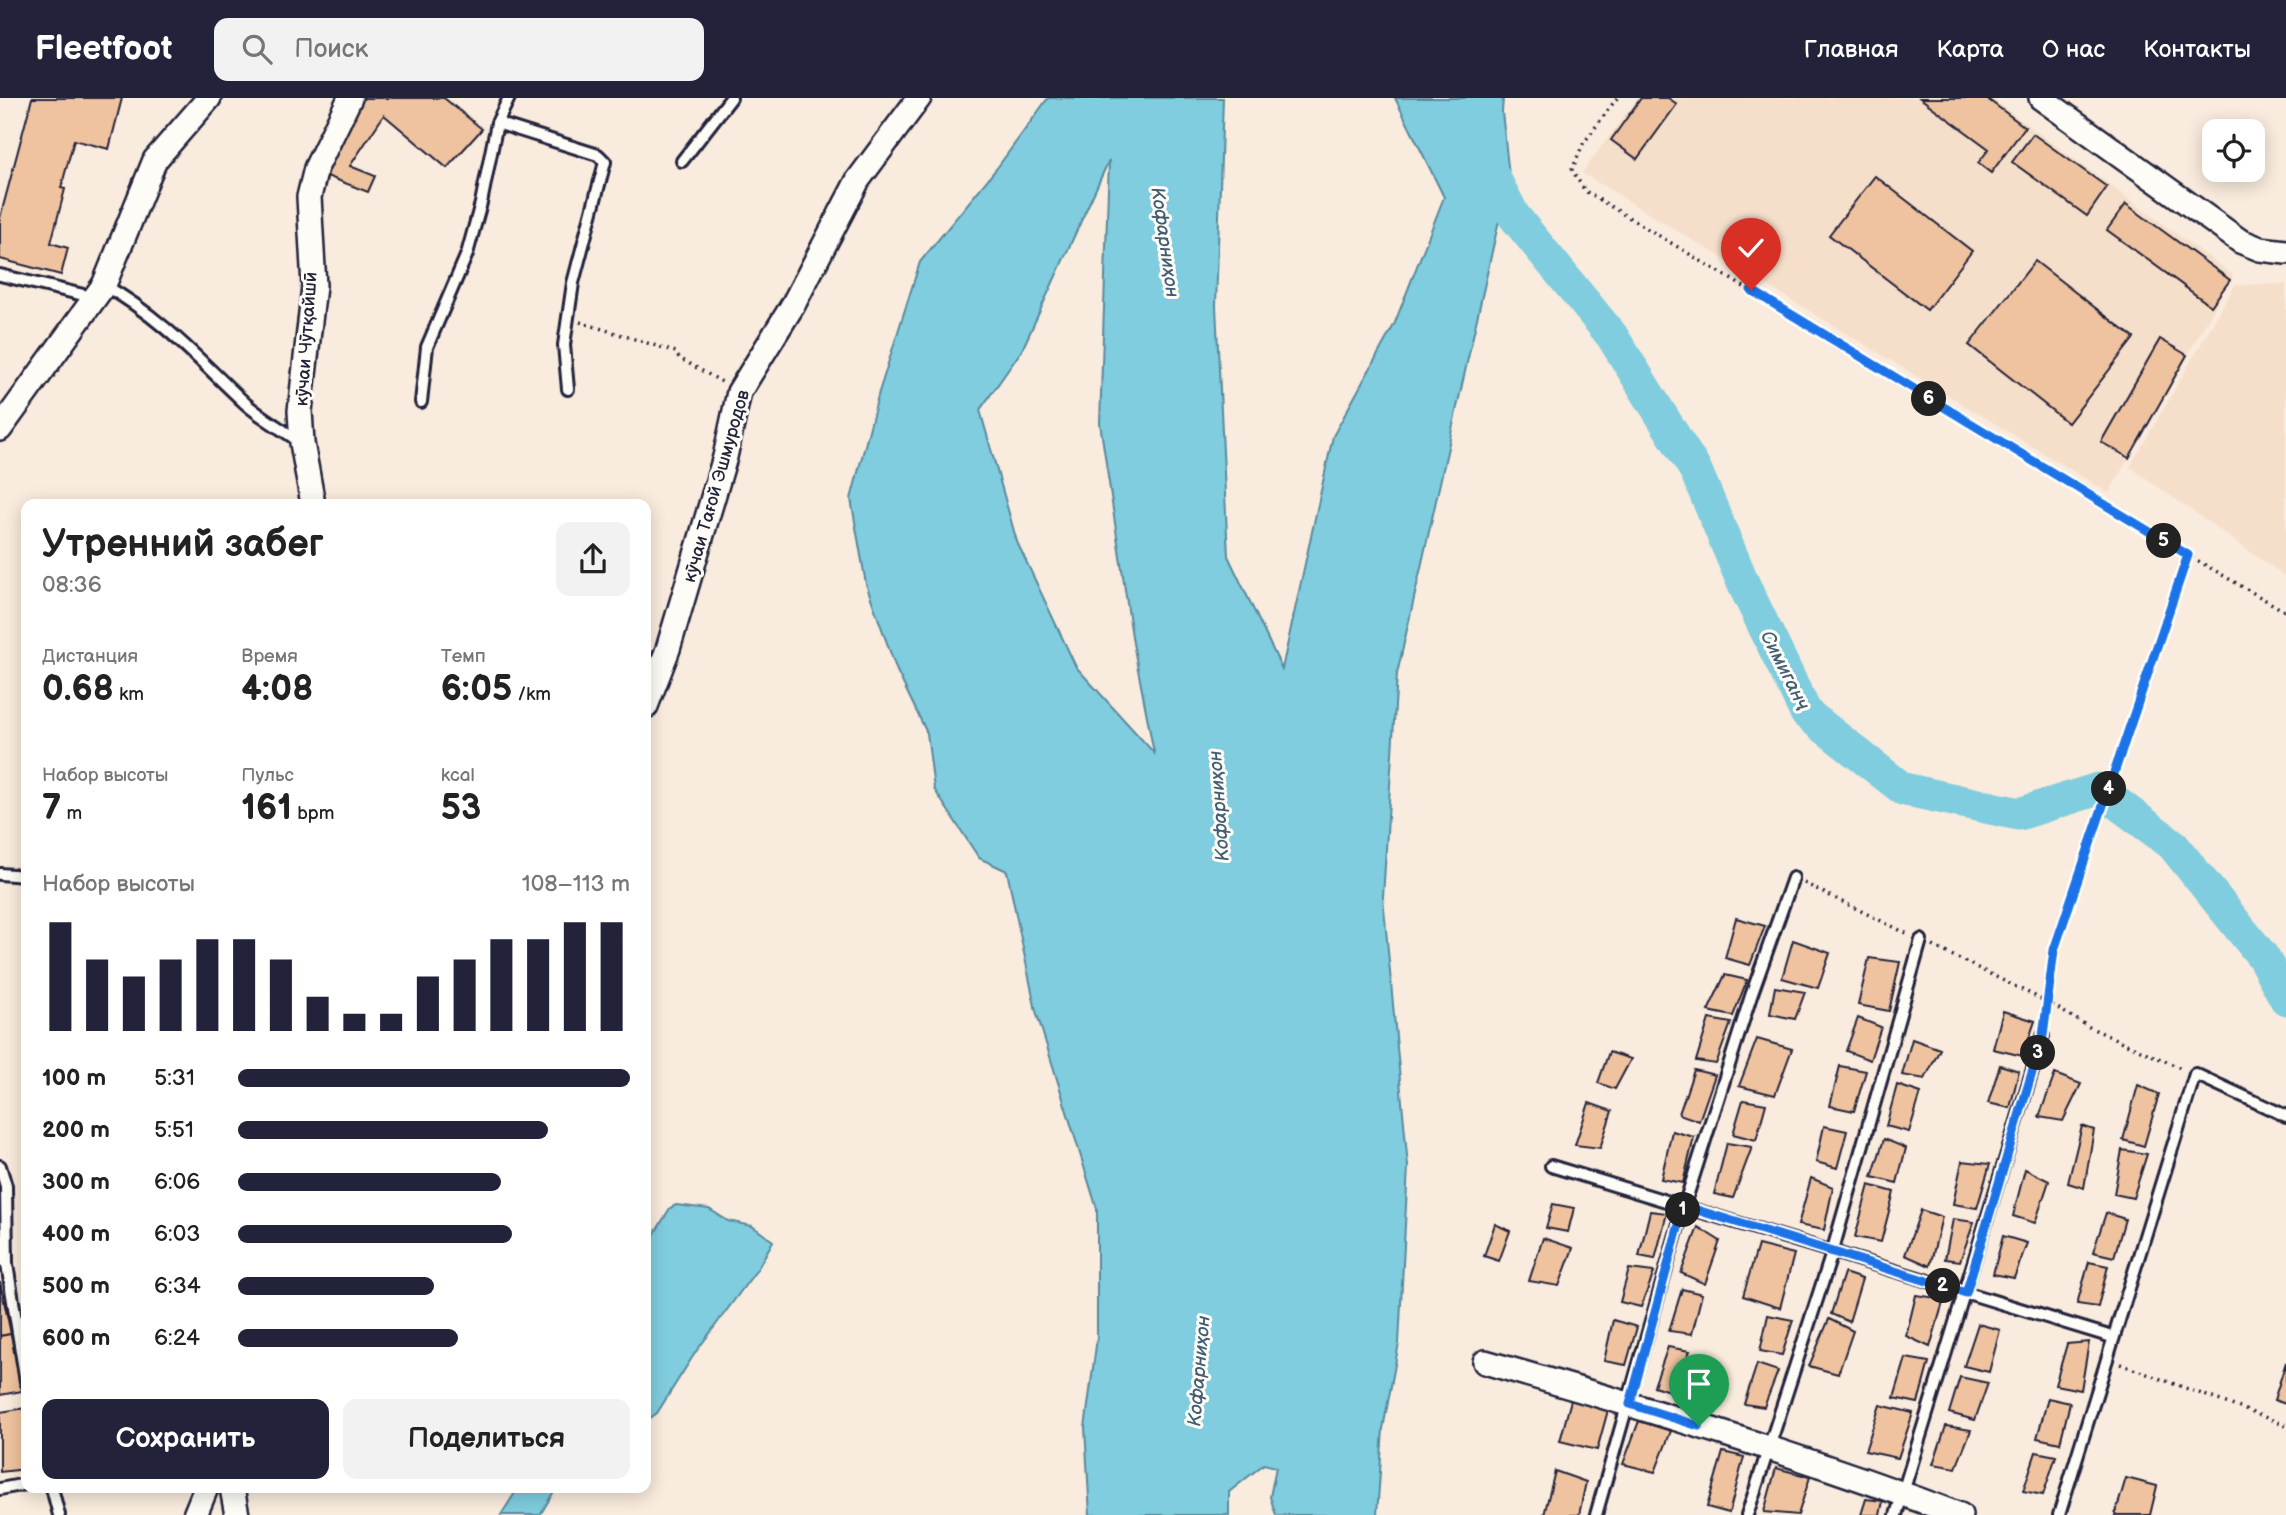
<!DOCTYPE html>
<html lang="ru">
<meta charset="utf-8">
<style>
:root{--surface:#fff;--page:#f2f2f2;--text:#222;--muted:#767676;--accent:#22223b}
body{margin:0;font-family:"Balsamiq Sans",sans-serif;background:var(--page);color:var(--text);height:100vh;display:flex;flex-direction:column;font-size:26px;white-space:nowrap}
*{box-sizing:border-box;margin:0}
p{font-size:23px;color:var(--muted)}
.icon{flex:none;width:38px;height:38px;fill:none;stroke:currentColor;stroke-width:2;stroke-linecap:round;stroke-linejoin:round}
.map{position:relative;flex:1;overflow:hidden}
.panel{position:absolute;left:21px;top:401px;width:630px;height:994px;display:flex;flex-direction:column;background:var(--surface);border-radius:14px;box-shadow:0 4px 18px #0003}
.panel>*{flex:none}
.buttons{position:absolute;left:2202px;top:21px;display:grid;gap:14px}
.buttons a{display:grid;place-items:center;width:63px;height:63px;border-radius:14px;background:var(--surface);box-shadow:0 4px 18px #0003;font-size:35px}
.pin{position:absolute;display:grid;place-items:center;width:60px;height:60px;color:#fff;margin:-72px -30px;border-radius:50% 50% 50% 0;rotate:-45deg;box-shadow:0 0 7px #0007}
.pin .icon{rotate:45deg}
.km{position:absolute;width:35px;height:35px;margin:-18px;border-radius:50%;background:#222;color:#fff;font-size:19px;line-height:35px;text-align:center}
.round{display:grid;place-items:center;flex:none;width:74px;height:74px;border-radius:14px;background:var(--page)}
.headline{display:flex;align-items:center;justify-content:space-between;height:119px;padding:0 21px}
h1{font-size:38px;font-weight:700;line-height:52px}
.metrics{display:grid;grid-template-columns:repeat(3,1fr);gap:10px;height:119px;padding:7px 21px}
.metrics div{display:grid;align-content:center}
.metrics b{font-size:35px;font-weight:700}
.metrics small{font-size:19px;font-weight:400}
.metrics p{font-size:19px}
.chart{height:196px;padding:14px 21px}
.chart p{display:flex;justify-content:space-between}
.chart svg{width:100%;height:126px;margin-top:7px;stroke:var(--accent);stroke-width:6}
.button{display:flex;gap:14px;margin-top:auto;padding:14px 21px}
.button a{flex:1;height:80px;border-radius:14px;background:var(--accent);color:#fff;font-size:28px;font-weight:700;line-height:80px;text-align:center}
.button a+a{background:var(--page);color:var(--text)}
ul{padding:0 21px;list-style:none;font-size:23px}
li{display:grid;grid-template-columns:112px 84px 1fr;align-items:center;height:52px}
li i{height:18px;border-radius:9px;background:var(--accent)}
header{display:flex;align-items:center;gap:42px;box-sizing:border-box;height:98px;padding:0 35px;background:var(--accent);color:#fff}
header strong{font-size:33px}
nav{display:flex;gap:38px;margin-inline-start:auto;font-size:24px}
.search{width:490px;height:63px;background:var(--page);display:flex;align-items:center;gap:18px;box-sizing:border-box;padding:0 24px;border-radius:14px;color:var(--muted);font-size:26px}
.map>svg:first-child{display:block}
.built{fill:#f6dfca}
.water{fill:#7fcdde;stroke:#5a899d;stroke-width:2;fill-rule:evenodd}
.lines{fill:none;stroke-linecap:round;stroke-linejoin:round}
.river{stroke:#7fcdde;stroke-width:33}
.building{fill:#efc39f;stroke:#22223b;stroke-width:2}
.service-casing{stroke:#22223b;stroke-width:16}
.minor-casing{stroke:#22223b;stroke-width:28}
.path{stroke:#22223b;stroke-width:3.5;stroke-dasharray:2 5;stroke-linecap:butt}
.service{stroke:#fdfcf7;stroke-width:10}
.minor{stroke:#fdfcf7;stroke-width:23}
.route-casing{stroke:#fff;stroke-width:14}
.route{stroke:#1a73e8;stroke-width:9}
.labels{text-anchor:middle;stroke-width:6;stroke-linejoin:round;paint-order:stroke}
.street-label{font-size:18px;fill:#22223b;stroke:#fdfcf7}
.water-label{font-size:19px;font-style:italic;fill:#435e74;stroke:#fdfcf7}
</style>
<header>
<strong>Fleetfoot</strong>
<div class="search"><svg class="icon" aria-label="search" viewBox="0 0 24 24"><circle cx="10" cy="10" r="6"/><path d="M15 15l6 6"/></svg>Поиск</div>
<nav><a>Главная</a><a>Карта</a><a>О нас</a><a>Контакты</a></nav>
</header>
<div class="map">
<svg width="2286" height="1417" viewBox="0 0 2286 1417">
<rect width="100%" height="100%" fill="#f9ebdd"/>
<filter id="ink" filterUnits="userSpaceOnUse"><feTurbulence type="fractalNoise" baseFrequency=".0143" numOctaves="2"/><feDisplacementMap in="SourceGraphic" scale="14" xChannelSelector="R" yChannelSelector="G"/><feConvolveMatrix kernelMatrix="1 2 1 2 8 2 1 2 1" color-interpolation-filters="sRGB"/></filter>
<g filter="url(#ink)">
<g class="built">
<polygon points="1638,0 1991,0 2233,177 2109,395 1582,75"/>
<polygon points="2286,186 2286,479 2130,369 2235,187"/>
</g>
<g class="water">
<path d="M1048,0H1223L1216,208L1228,458L1282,571L1333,338L1394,227L1444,99L1395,0H1503L1502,14L1509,78L1397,576L1383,799L1408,1068L1399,1245L1383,1331L1377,1417H1276L1270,1399L1276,1369L1264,1366L1229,1394V1417H1090L1085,1330L1097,1240V1111L1036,913L1007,773L979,760L934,691L927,635L897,573L866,486L851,401L879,294L920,164L997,70ZM1109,62L1100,325L1133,545L1154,655L1076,569L1017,444L980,312L1022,252Z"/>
<polygon points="676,1107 709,1111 728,1123 752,1128 773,1143 758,1170 695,1255 657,1315 646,1323 646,1150 670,1110"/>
<polygon points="518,1390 556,1390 540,1417 501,1417"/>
</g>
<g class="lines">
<polyline class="river" points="1482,0 1491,74 1514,118 1612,238 1696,373 1744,487 1806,615 1903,691 2019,716 2098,691 2172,746 2263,859 2286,901"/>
</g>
<g class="building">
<polygon points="32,0 122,0 109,51 74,42 61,90 65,91 51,145 68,150 61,177 0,161 0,120"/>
<polygon points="364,0 444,0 482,31 447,70 384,17 350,68 375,78 368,94 324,77 341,38"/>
<polygon points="1641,0 1668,0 1677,6 1637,61 1611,42"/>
<polygon points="1920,0 1986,0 2025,29 1991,75 1978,65 1989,51"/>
<polygon points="2033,36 2107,89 2087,118 2012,64"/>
<polygon points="1875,78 1972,153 1927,212 1829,137"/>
<polygon points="2126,106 2230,182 2211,208 2107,132"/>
<polygon points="2035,163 2134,240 2068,325 1969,247"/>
<polygon points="2160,241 2187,257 2129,360 2101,344"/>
<polygon points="1736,820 1765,828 1750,867 1725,860"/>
<polygon points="1793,842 1830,855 1818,890 1782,880"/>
<polygon points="1869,860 1900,864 1889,913 1858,907"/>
<polygon points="1725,877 1747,882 1733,918 1708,913"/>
<polygon points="1775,889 1805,894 1795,921 1770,916"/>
<polygon points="2003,913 2035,923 2023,958 1993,951"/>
<polygon points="1858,920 1881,929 1870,962 1846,953"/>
<polygon points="1709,921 1731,925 1716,966 1696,963"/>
<polygon points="1757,941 1792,951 1775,997 1739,988"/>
<polygon points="1912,941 1940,951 1925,981 1902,977"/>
<polygon points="1609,954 1631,961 1615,991 1598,985"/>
<polygon points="2000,967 2019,973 2010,1010 1988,1005"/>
<polygon points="1840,968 1866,973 1854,1013 1830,1008"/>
<polygon points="1694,972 1715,977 1699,1023 1679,1016"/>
<polygon points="2055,976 2081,986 2063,1023 2039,1019"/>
<polygon points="1897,987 1921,995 1909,1034 1886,1028"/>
<polygon points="2138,987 2159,996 2144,1048 2123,1042"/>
<polygon points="1743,1002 1766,1006 1756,1042 1733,1036"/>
<polygon points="1589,1005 1612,1013 1600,1050 1575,1047"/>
<polygon points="1824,1028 1847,1033 1837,1070 1816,1064"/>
<polygon points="2082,1028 2094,1032 2084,1090 2068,1085"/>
<polygon points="1672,1033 1694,1039 1683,1085 1661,1081"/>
<polygon points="1884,1041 1906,1050 1897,1085 1872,1079"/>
<polygon points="1727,1045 1752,1049 1733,1100 1714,1096"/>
<polygon points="2122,1052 2147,1056 2133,1100 2114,1096"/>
<polygon points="1962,1063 1990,1066 1977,1110 1953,1106"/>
<polygon points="2025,1071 2049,1083 2035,1125 2013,1118"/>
<polygon points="1811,1080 1833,1089 1824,1132 1798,1127"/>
<polygon points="1869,1087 1894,1094 1881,1144 1855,1139"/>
<polygon points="1553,1106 1574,1110 1568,1134 1546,1130"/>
<polygon points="1921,1112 1942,1119 1930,1168 1905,1157"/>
<polygon points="1650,1113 1667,1115 1655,1161 1639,1158"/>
<polygon points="2106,1115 2125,1121 2114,1159 2093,1154"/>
<polygon points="1953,1121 1974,1124 1960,1163 1945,1161"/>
<polygon points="1495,1126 1510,1133 1499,1163 1484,1158"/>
<polygon points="1698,1129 1720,1143 1705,1186 1681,1175"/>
<polygon points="2003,1138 2027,1145 2014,1180 1993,1176"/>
<polygon points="1543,1140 1573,1150 1559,1188 1529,1183"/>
<polygon points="1758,1147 1794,1156 1780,1210 1743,1198"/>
<polygon points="2089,1164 2108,1168 2098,1209 2077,1206"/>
<polygon points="1629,1171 1654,1174 1641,1209 1620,1204"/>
<polygon points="1844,1175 1862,1181 1849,1224 1831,1216"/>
<polygon points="0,1184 11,1236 0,1238"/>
<polygon points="1682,1191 1702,1196 1692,1236 1669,1233"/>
<polygon points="1916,1197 1944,1201 1930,1249 1906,1238"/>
<polygon points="1768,1217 1793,1222 1782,1257 1760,1253"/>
<polygon points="1829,1221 1853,1233 1838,1276 1809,1268"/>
<polygon points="1613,1222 1637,1229 1626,1267 1604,1263"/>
<polygon points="1978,1226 2000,1232 1989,1274 1964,1268"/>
<polygon points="11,1236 22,1293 0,1297 0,1238"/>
<polygon points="2089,1244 2081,1292 2055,1287 2067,1246"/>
<polygon points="1668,1249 1690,1253 1672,1294 1654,1288"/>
<polygon points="1906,1260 1929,1264 1918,1305 1894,1300"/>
<polygon points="2286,1264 2286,1306 2274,1302"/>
<polygon points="1757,1266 1778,1273 1764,1309 1744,1306"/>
<polygon points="1960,1279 1988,1285 1975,1322 1949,1315"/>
<polygon points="2048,1300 2070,1305 2060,1345 2037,1340"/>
<polygon points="1571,1302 1608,1312 1597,1352 1560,1343"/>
<polygon points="1880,1307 1913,1315 1898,1360 1865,1353"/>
<polygon points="26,1310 26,1371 0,1374 0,1314"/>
<polygon points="1639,1323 1671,1333 1655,1374 1623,1366"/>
<polygon points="1946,1328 1971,1332 1956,1370 1933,1366"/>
<polygon points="1723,1354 1744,1359 1729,1415 1707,1409"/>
<polygon points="2036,1354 2056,1358 2043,1397 2023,1393"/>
<polygon points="1776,1370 1810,1379 1798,1417 1764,1414"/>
<polygon points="1555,1373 1586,1384 1579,1417 1544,1417"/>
<polygon points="2126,1380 2157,1388 2150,1417 2115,1417"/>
<polygon points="1866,1401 1883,1403 1880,1417 1861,1417"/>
</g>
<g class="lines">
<g class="service-casing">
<g id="service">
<polyline points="497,25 598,57 605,64 573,185 564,247 568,291"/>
<polyline points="682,63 731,0"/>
<polyline points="0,177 96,200"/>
<path d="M104,187C162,220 198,261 246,306C262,320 282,331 300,344"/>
<polyline points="421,304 427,249 467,156 481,105 497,25 509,0"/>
<polyline points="0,776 26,778"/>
<polyline points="0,1068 6,1088 7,1166"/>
<polyline points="1551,1068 2112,1239"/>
<polyline points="0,1160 7,1166 26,1284"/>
<polyline points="52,1390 59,1417"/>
<polyline points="0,1391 26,1386"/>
<polyline points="1596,1417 1684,1108 1751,898 1793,780"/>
<polyline points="1747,1417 1832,1155 1921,842"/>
<polyline points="1896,1417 2043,938"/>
<polyline points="2059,1417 2195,976 2286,1018"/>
</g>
</g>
<g class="minor-casing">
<g id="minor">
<polyline points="2041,0 2240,143 2260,151 2286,154"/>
<polyline points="0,331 104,187 155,62 209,0"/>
<polyline points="313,406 302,345 300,313 314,188 309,99 316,70 350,0"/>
<polyline points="646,608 668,551 725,359 739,294 793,207 858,82 919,0"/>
<path d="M1485,1264C1645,1310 1804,1358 1960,1417"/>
<polyline points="232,1390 237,1417"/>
<polyline points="195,1417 206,1390"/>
</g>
</g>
<g class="path">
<polyline points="1617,0 1583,46 1572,72 1585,93 2188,457 2286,514"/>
<polyline points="580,224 676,254 679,260 722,284"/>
<polyline points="1804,785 1910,837"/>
<polyline points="1933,848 2047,904 2091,930 2183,971"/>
<polyline points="2045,925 2054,852 2188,457"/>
<polyline points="2120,1266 2286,1327"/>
</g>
<use href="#service" class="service"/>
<use href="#minor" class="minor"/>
</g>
</g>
<g class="lines" filter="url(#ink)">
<g class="route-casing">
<polyline id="route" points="1699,1328 1630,1306 1684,1108 1966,1195 2043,938 2054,852 2188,457 1751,192"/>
</g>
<use href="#route" class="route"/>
</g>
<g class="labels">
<g class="street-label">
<text transform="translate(306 241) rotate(-86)" y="6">кӯчаи Чӯтқайшӣ</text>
<text transform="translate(716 388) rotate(-74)" y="6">кӯчаи Тағой Эшмуродов</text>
</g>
<g class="water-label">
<text transform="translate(1166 144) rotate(82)" y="7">Кофарниҳон</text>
<text transform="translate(1786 572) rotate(63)" y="7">Симиганҷ</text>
<text transform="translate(1218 708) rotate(-94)" y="7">Кофарниҳон</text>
<text transform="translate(1198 1273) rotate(-85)" y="7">Кофарниҳон</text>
</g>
</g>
</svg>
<div class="buttons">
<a><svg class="icon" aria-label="locate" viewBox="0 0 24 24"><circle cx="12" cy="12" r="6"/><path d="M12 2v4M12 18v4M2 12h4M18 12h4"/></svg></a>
</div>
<div class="pin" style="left:1699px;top:1328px;background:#1e9e55"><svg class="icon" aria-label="arrive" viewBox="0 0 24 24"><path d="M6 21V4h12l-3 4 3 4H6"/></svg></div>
<div class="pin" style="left:1751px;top:192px;background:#d93025"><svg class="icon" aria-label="check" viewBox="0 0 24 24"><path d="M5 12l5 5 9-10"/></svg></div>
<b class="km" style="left:1683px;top:1112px">1</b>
<b class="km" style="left:1943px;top:1188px">2</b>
<b class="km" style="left:2038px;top:955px">3</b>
<b class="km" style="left:2109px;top:691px">4</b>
<b class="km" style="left:2164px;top:443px">5</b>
<b class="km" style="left:1929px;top:301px">6</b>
<section class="panel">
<div class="headline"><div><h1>Утренний забег</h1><p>08:36</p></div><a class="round"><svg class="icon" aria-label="share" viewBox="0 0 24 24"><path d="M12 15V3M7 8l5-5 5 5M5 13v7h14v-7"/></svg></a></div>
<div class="metrics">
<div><p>Дистанция</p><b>0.68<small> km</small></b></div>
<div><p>Время</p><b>4:08</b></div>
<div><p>Темп</p><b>6:05<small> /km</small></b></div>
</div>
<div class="metrics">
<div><p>Набор высоты</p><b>7<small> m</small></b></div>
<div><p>Пульс</p><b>161<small> bpm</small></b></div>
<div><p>kcal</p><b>53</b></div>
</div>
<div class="chart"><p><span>Набор высоты</span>108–113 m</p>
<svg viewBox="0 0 160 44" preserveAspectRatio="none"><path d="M5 44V6M15 44V19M25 44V25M35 44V19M45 44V12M55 44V12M65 44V19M75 44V32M85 44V38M95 44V38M105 44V25M115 44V19M125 44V12M135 44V12M145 44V6M155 44V6"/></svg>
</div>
<ul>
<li><b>100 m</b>5:31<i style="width:100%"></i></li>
<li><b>200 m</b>5:51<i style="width:79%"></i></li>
<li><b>300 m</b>6:06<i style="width:67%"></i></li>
<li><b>400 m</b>6:03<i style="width:70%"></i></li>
<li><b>500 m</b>6:34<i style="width:50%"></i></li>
<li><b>600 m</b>6:24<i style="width:56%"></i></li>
</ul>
<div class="button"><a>Сохранить</a><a>Поделиться</a></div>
</section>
</div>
